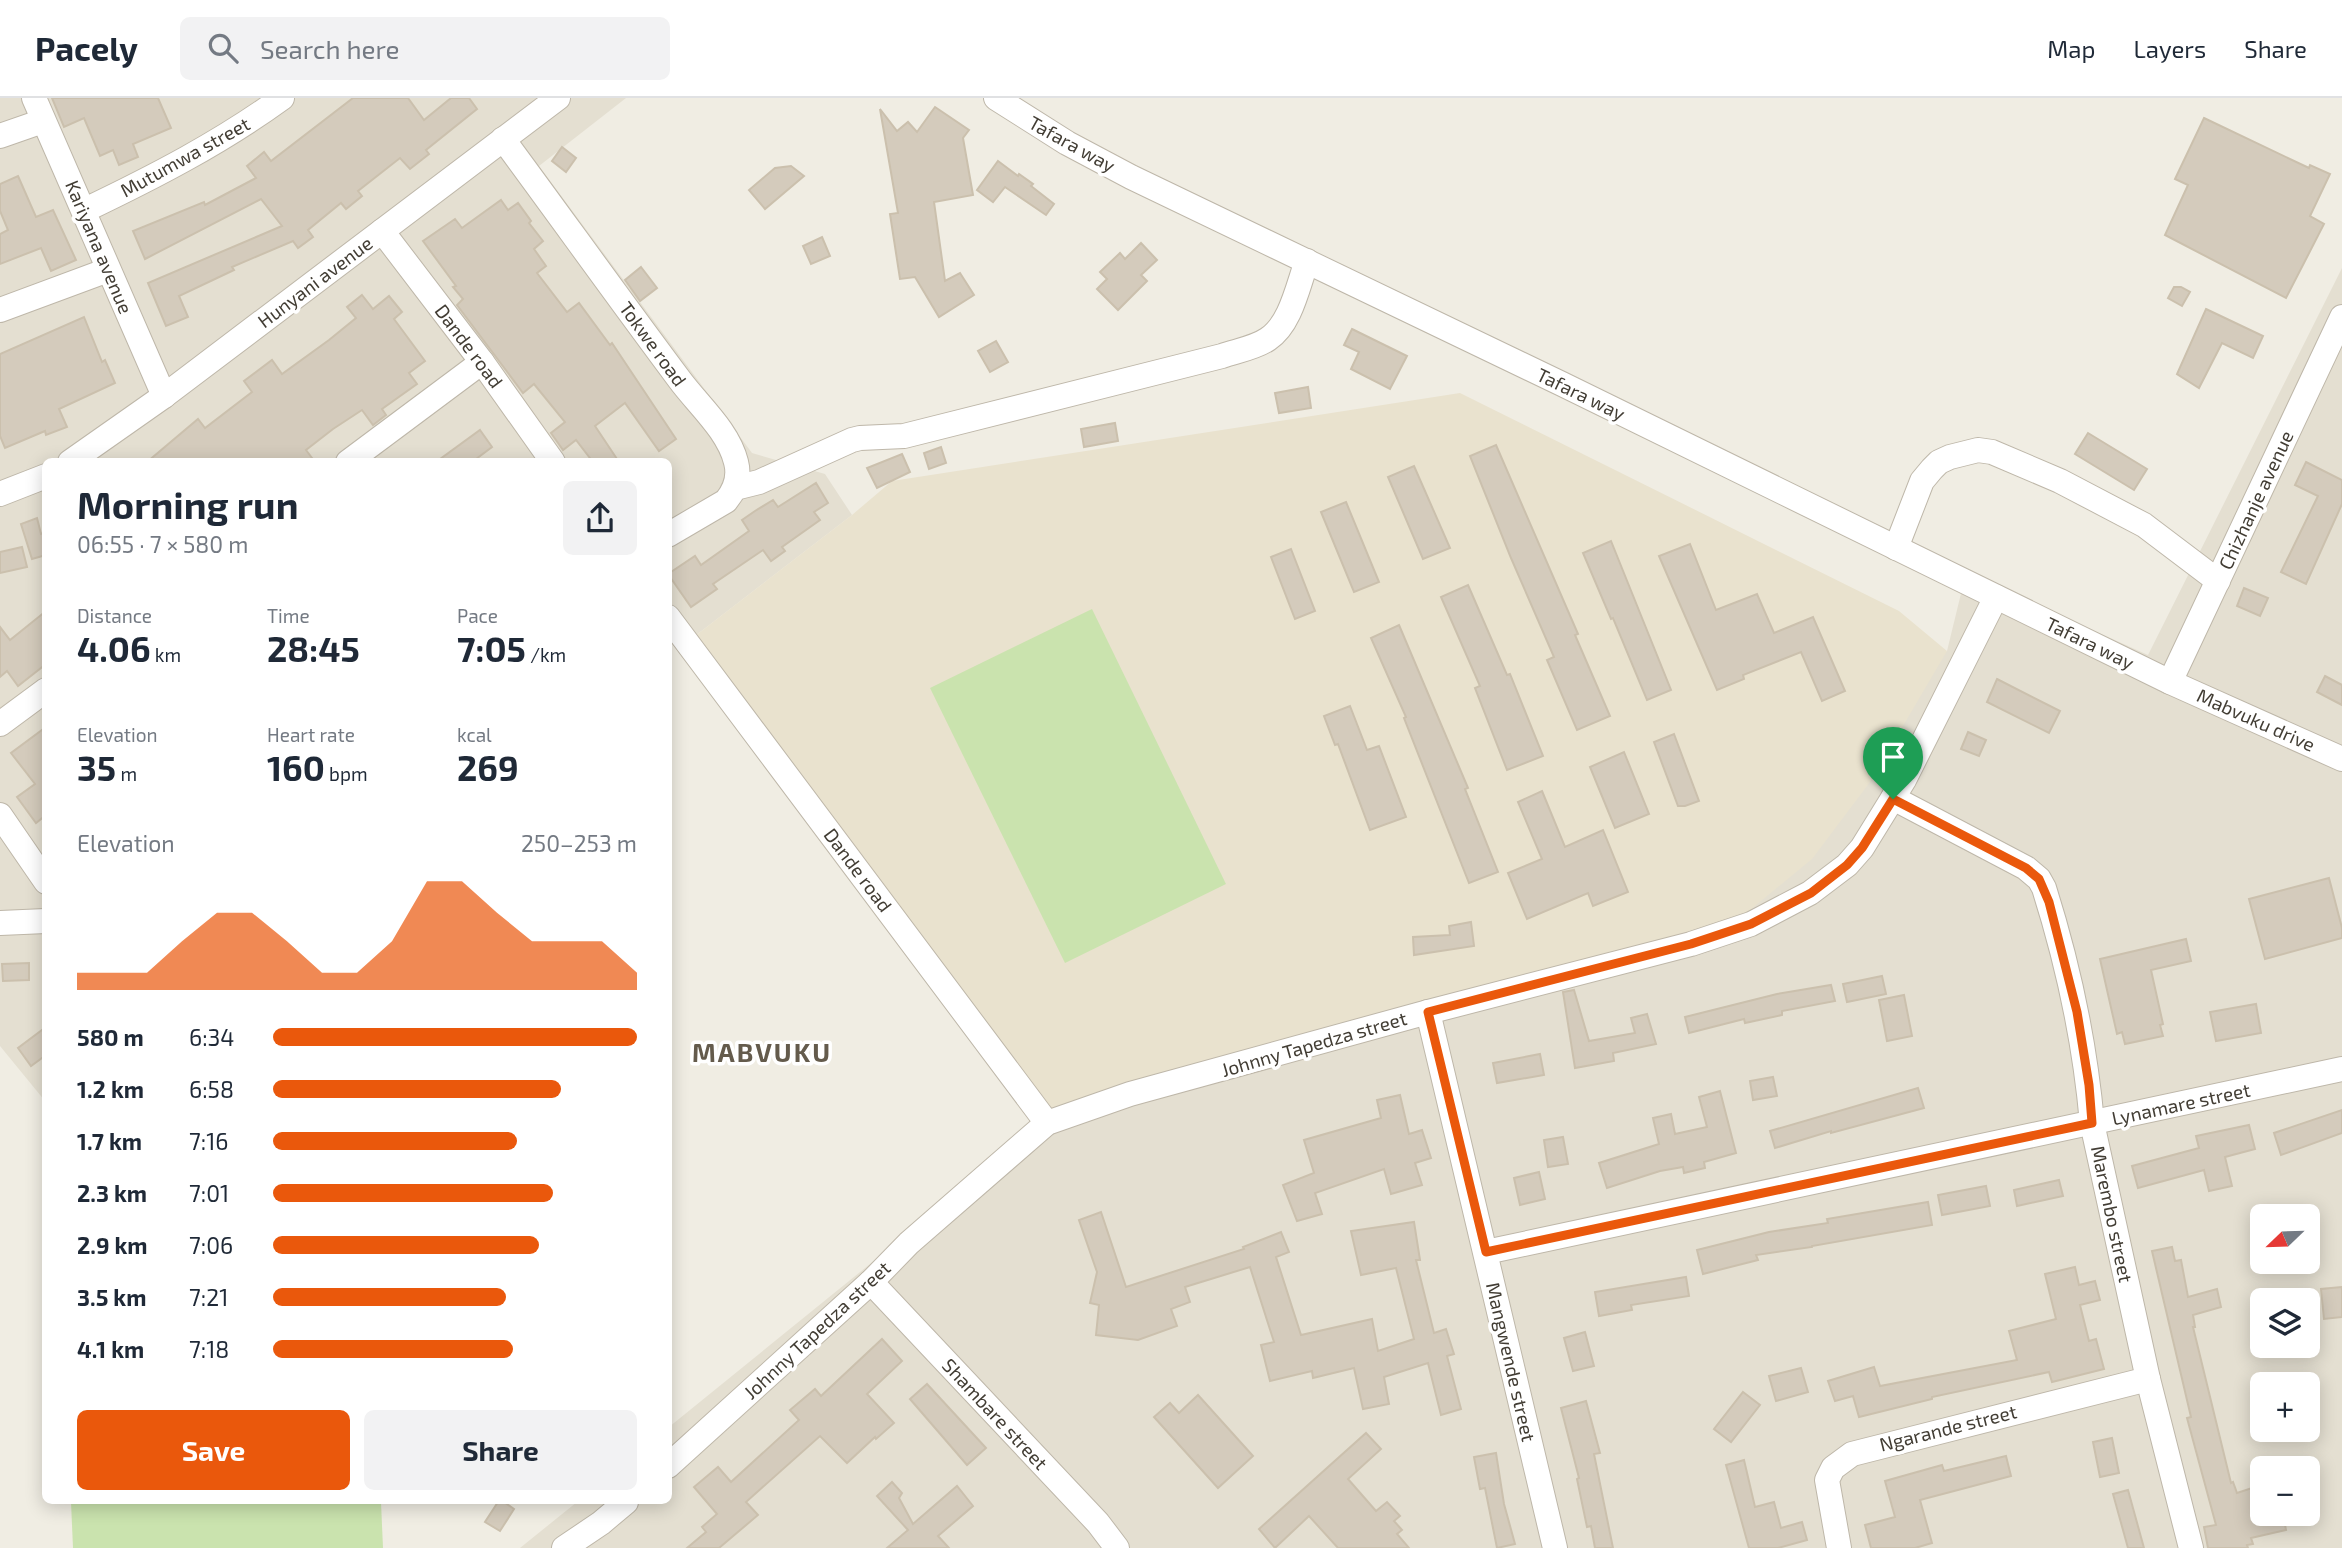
<!DOCTYPE html>
<meta charset="utf-8">
<style>
:root{--surface:#fff;--page:#f2f2f3;--text:#1f2937;--muted:#747a83;--line:#e0e1e3;--accent:#ea580c}
body{margin:0;font-family:"Exo 2",sans-serif;background:var(--page);color:var(--text);height:100vh;display:flex;flex-direction:column;font-size:26px;white-space:nowrap}
*{box-sizing:border-box;margin:0}
p{font-size:23px;color:var(--muted)}
.icon{flex:none;width:38px;height:38px;fill:none;stroke:currentColor;stroke-width:2;stroke-linecap:round;stroke-linejoin:round}
.map{position:relative;flex:1;overflow:hidden}
.details{position:absolute;left:42px;top:360px;width:630px;height:1046px;display:flex;flex-direction:column;background:var(--surface);border-radius:10px;box-shadow:0 4px 18px #0003}
.details>*{flex:none}
.needle{width:46px;rotate:247deg}
.controls{position:absolute;left:2250px;top:1106px;display:grid;gap:14px}
.controls a{display:grid;place-items:center;width:70px;height:70px;border-radius:10px;background:var(--surface);box-shadow:0 4px 18px #0003;font-size:35px}
.pin{position:absolute;display:grid;place-items:center;width:60px;height:60px;color:#fff;margin:-72px -30px;border-radius:50% 50% 50% 0;rotate:-45deg;box-shadow:0 0 7px #0007}
.pin .icon{rotate:45deg}
.round{display:grid;place-items:center;flex:none;width:74px;height:74px;border-radius:10px;background:var(--page)}
.overview{display:flex;align-items:center;justify-content:space-between;height:119px;padding:0 35px}
h1{font-size:38px;font-weight:700;line-height:52px}
.metrics{display:grid;grid-template-columns:repeat(3,1fr);gap:10px;height:119px;padding:7px 35px}
.metrics div{display:grid;align-content:center}
.metrics b{font-size:35px;font-weight:700}
.metrics small{font-size:19px;font-weight:400}
.metrics p{font-size:19px}
.chart{height:196px;padding:14px 35px}
.chart p{display:flex;justify-content:space-between}
.chart svg{width:100%;height:126px;margin-top:7px;fill:var(--accent);opacity:.7}
.primary-button{display:flex;gap:14px;margin-top:auto;padding:14px 35px}
.primary-button a{flex:1;height:80px;border-radius:10px;background:var(--accent);color:#fff;font-size:28px;font-weight:700;line-height:80px;text-align:center}
.primary-button a+a{background:var(--page);color:var(--text)}
ul{padding:0 35px;list-style:none;font-size:23px}
li{display:grid;grid-template-columns:112px 84px 1fr;align-items:center;height:52px}
li i{height:18px;border-radius:9px;background:var(--accent)}
header{display:flex;align-items:center;gap:42px;box-sizing:border-box;height:98px;padding:0 35px;background:var(--surface);border-bottom:2px solid var(--line)}
header strong{font-size:33px}
nav{display:flex;gap:38px;margin-inline-start:auto;font-size:24px}
.search{width:490px;height:63px;background:var(--page);display:flex;align-items:center;gap:18px;box-sizing:border-box;padding:0 24px;border-radius:10px;color:var(--muted);font-size:26px}
.map>svg:first-child{display:block}
.residential{fill:#e4dfd1;fill-rule:evenodd}
.education{fill:#e9e2ce}
.green{fill:#cae3ae}
.building{fill:#d4cbbc;stroke:#cbc0ad;stroke-width:2}
.lines{fill:none;stroke-linecap:round;stroke-linejoin:round}
.minor-casing{stroke:#beb7a9;stroke-width:26}
.minor{stroke:#fff;stroke-width:24}
.route-casing{stroke:#fff;stroke-width:14}
.route{stroke:#ea580c;stroke-width:9}
.labels{text-anchor:middle;stroke-width:7;stroke-linejoin:round;paint-order:stroke}
.street-label{font-size:19px;fill:#423d34;stroke:#fff}
.district-label{font-size:26px;font-weight:bold;letter-spacing:2px;fill:#645b4c;stroke:#fff}
</style>
<header>
<strong>Pacely</strong>
<div class="search"><svg class="icon" aria-label="search" viewBox="0 0 24 24"><circle cx="10" cy="10" r="6"/><path d="M15 15l6 6"/></svg>Search here</div>
<nav><a>Map</a><a>Layers</a><a>Share</a></nav>
</header>
<div class="map">
<svg width="2342" height="1450" viewBox="0 0 2342 1450">
<rect width="100%" height="100%" fill="#f0ede3"/>
<g class="residential">
<polygon points="0,0 626,0 539,68 752,355 825,376 852,417 695,538 669,502 668,364 46,364 45,1003 0,948"/>
<path d="M2342,170V1450H520L577,1404H668L669,1329L1050,1020L1947,553L1966,475L2148,557ZM2263,1118H2308V1164H2263ZM2263,1202H2308V1248H2263ZM2263,1286H2308V1332H2263ZM2263,1370H2308V1416H2263Z"/>
</g>
<polygon class="education" points="1460,295 1899,513 1947,553 1870,684 1812,761 1727,831 1050,1020 695,538 852,417 892,383"/>
<g class="green">
<polygon points="1092,511 1226,786 1065,865 930,590"/>
<polygon points="71,1404 381,1404 383,1450 73,1450"/>
</g>
<g class="building">
<polygon points="52,0 158,0 171,30 133,46 138,59 119,67 113,52 100,58 84,20 64,29"/>
<polygon points="353,0 408,0 424,22 451,0 469,0 477,11 426,52 429,56 410,71 400,60 358,93 362,98 346,111 341,105 308,132 313,139 298,150 293,143 232,169 234,172 179,198 188,219 166,228 148,185 282,128 261,101 145,161 133,133 204,104 205,107 256,80 247,68 264,54 271,63"/>
<polygon points="935,9 969,32 963,40 973,97 934,104 945,183 960,175 974,197 939,219 915,179 900,181 890,116 898,115 880,11 897,33 908,24 917,34"/>
<polygon points="2204,20 2309,70 2310,67 2330,76 2310,118 2324,126 2286,200 2165,137 2188,87 2175,81"/>
<polygon points="562,49 576,60 566,74 552,63"/>
<polygon points="998,63 1018,78 1019,76 1033,86 1031,88 1054,106 1046,117 1005,89 993,104 977,92"/>
<polygon points="791,68 804,78 765,111 749,92 775,70"/>
<polygon points="18,78 36,119 53,112 76,162 51,173 41,150 0,166 0,136 8,132 0,113 0,86"/>
<polygon points="501,102 508,112 518,105 531,123 529,125 543,143 534,151 546,168 537,175 567,214 579,205 610,247 612,245 676,341 659,353 625,305 595,328 619,364 593,364 576,342 563,352 551,335 565,324 534,286 523,295 457,207 463,201 453,189 456,188 423,143 455,121 462,130"/>
<polygon points="822,139 830,158 811,166 803,148"/>
<polygon points="1141,145 1157,162 1141,177 1147,183 1118,212 1097,191 1107,181 1100,174 1120,155 1125,161"/>
<polygon points="641,169 657,190 640,203 625,182"/>
<polygon points="2174,189 2181,189 2190,194 2182,208 2168,200"/>
<polygon points="362,197 373,211 389,198 402,214 394,221 425,263 409,275 417,286 382,311 386,317 373,327 362,312 333,331 306,352 315,364 147,364 198,321 205,330 252,294 244,283 272,262 282,276 329,242 356,220 347,209"/>
<polygon points="2206,211 2263,238 2253,260 2222,245 2199,290 2177,276"/>
<polygon points="84,219 102,264 105,262 115,285 59,311 67,329 46,337 45,333 5,350 0,338 0,256"/>
<polygon points="1352,231 1407,258 1390,291 1351,271 1359,254 1344,247"/>
<polygon points="996,243 1008,264 990,274 978,253"/>
<polygon points="1308,289 1311,310 1279,315 1275,295"/>
<polygon points="1115,325 1118,343 1084,349 1081,331"/>
<polygon points="480,332 492,349 472,364 436,364"/>
<polygon points="2088,335 2147,371 2134,392 2075,356"/>
<polygon points="1496,347 1578,536 1575,537 1610,618 1577,632 1547,562 1554,559 1511,460 1470,358"/>
<polygon points="941,349 946,365 929,371 924,355"/>
<polygon points="902,356 910,374 877,390 867,370"/>
<polygon points="2306,364 2342,382 2342,406 2306,486 2281,474 2318,398 2295,387"/>
<polygon points="1414,368 1450,450 1423,461 1388,379"/>
<polygon points="816,385 828,405 814,414 820,422 782,449 785,453 771,463 763,452 713,486 717,491 691,509 668,476 695,458 701,467 749,433 742,422 755,413 773,402 778,409"/>
<polygon points="1346,404 1379,484 1354,494 1321,414"/>
<polygon points="37,420 41,436 46,434 46,457 32,461 21,426"/>
<polygon points="1611,443 1671,592 1647,602 1613,520 1611,521 1583,455"/>
<polygon points="1690,446 1716,512 1757,496 1774,535 1813,519 1845,593 1822,603 1801,554 1743,577 1744,581 1717,592 1659,458"/>
<polygon points="22,449 27,469 0,475 0,454"/>
<polygon points="1291,451 1315,513 1295,521 1271,459"/>
<polygon points="1468,487 1507,577 1510,576 1543,658 1507,672 1475,590 1480,588 1441,499"/>
<polygon points="2244,490 2268,500 2260,518 2237,508"/>
<polygon points="46,513 46,566 18,588 7,573 0,579 0,529 10,542"/>
<polygon points="1399,527 1468,690 1465,691 1498,774 1469,785 1404,620 1406,619 1371,540"/>
<polygon points="2325,578 2342,587 2342,607 2317,594"/>
<polygon points="1997,581 2060,613 2049,635 1987,604"/>
<polygon points="1350,608 1367,652 1379,648 1406,719 1370,732 1338,646 1335,647 1324,618"/>
<polygon points="46,629 46,717 36,725 17,699 35,686 11,655"/>
<polygon points="1968,634 1986,642 1979,658 1961,651"/>
<polygon points="1674,636 1699,703 1685,708 1678,708 1654,644"/>
<polygon points="1624,654 1649,716 1615,730 1590,669"/>
<polygon points="1542,693 1565,749 1603,732 1628,794 1593,808 1588,795 1527,821 1508,775 1542,761 1518,704"/>
<polygon points="2329,780 2342,830 2342,840 2265,861 2249,801"/>
<polygon points="1471,824 1474,848 1414,857 1413,839 1450,837 1449,828"/>
<polygon points="2186,841 2191,863 2151,872 2163,926 2160,927 2163,938 2125,946 2122,934 2117,936 2100,861"/>
<polygon points="29,865 29,882 3,883 2,866"/>
<polygon points="1882,878 1886,896 1847,904 1843,886"/>
<polygon points="1831,887 1835,903 1782,913 1782,917 1745,925 1744,921 1689,935 1685,919 1777,896"/>
<polygon points="1574,892 1589,943 1635,935 1631,920 1647,916 1656,946 1613,955 1614,963 1575,970 1563,894"/>
<polygon points="1904,897 1912,938 1887,943 1879,902"/>
<polygon points="2256,906 2261,935 2216,943 2210,914"/>
<polygon points="46,929 46,957 31,968 18,950"/>
<polygon points="1540,956 1544,977 1497,985 1493,965"/>
<polygon points="1773,979 1777,998 1753,1002 1750,983"/>
<polygon points="1918,990 1924,1010 1831,1035 1831,1033 1775,1050 1770,1033"/>
<polygon points="1720,993 1736,1055 1704,1064 1705,1070 1684,1075 1683,1069 1660,1073 1607,1090 1599,1065 1659,1046 1653,1020 1671,1016 1675,1036 1707,1029 1699,999"/>
<polygon points="1400,997 1409,1036 1422,1032 1431,1060 1415,1065 1422,1087 1391,1096 1384,1071 1315,1095 1322,1116 1297,1123 1283,1087 1314,1075 1304,1042 1381,1020 1377,1002"/>
<polygon points="2342,1012 2342,1035 2281,1057 2274,1035"/>
<polygon points="2249,1027 2255,1051 2225,1059 2232,1088 2209,1093 2204,1072 2138,1090 2132,1068 2199,1050 2196,1038"/>
<polygon points="1563,1039 1568,1066 1548,1069 1544,1042"/>
<polygon points="1539,1074 1545,1101 1520,1107 1514,1080"/>
<polygon points="2059,1082 2063,1098 2017,1108 2014,1092"/>
<polygon points="1986,1088 1990,1108 1942,1117 1938,1097"/>
<polygon points="1928,1104 1932,1127 1812,1148 1812,1149 1756,1157 1758,1162 1703,1176 1697,1152 1769,1134 1828,1125 1827,1121"/>
<polygon points="1101,1114 1126,1189 1244,1151 1243,1149 1281,1134 1289,1154 1276,1159 1301,1237 1372,1221 1378,1253 1414,1241 1396,1170 1361,1177 1351,1133 1414,1124 1420,1162 1416,1162 1434,1235 1446,1231 1454,1256 1447,1258 1461,1311 1441,1317 1428,1265 1384,1279 1389,1306 1363,1311 1354,1270 1313,1280 1312,1273 1270,1283 1261,1247 1274,1244 1250,1169 1185,1189 1190,1204 1171,1211 1177,1228 1138,1242 1096,1237 1099,1207 1090,1205 1097,1174 1079,1122"/>
<polygon points="2172,1149 2175,1163 2181,1162 2188,1199 2217,1191 2221,1209 2193,1217 2195,1229 2193,1229 2231,1385 2233,1384 2237,1395 2252,1390 2260,1419 2283,1416 2286,1432 2251,1440 2253,1446 2247,1447 2248,1450 2208,1450 2204,1429 2216,1427 2187,1320 2191,1319 2152,1153"/>
<polygon points="2075,1169 2079,1187 2095,1183 2100,1202 2080,1207 2089,1243 2096,1241 2104,1271 2052,1284 2049,1274 1932,1299 1932,1301 1859,1319 1853,1298 1835,1303 1828,1283 1874,1269 1880,1288 2017,1262 2009,1233 2056,1221 2045,1176"/>
<polygon points="1686,1179 1689,1198 1631,1207 1632,1212 1599,1218 1595,1194"/>
<polygon points="2342,1189 2342,1219 2324,1221 2321,1191"/>
<polygon points="1585,1234 1594,1268 1573,1273 1564,1240"/>
<polygon points="882,1241 902,1263 867,1296 894,1325 876,1341 875,1339 847,1365 820,1338 746,1404 758,1417 719,1450 687,1450 706,1434 702,1429 717,1416 694,1389 718,1369 731,1384 799,1322 790,1312 815,1291 821,1298"/>
<polygon points="1801,1270 1808,1294 1776,1303 1769,1278"/>
<polygon points="927,1286 986,1350 967,1367 910,1301"/>
<polygon points="1743,1294 1760,1307 1731,1344 1714,1331"/>
<polygon points="1198,1297 1253,1358 1218,1390 1154,1319 1170,1305 1179,1315"/>
<polygon points="1586,1303 1600,1355 1594,1356 1613,1450 1595,1450 1591,1428 1587,1429 1577,1381 1579,1380 1561,1310"/>
<polygon points="1366,1335 1381,1351 1348,1381 1376,1413 1387,1404 1400,1418 1394,1423 1402,1432 1397,1436 1409,1450 1338,1450 1309,1418 1275,1450 1259,1431"/>
<polygon points="2112,1340 2119,1375 2100,1379 2093,1344"/>
<polygon points="1496,1355 1504,1406 1515,1446 1497,1450 1485,1390 1480,1391 1474,1359"/>
<polygon points="2006,1358 2011,1378 1920,1402 1932,1445 1915,1450 1871,1450 1865,1427 1895,1419 1885,1383 1942,1367 1944,1373"/>
<polygon points="1744,1362 1755,1409 1774,1404 1781,1430 1802,1424 1807,1442 1778,1450 1749,1450 1726,1367"/>
<polygon points="892,1384 902,1395 899,1400 913,1426 957,1388 973,1408 938,1438 949,1450 887,1450 908,1432 877,1398"/>
<polygon points="2128,1392 2144,1450 2128,1450 2113,1396"/>
<polygon points="498,1404 504,1404 514,1411 500,1433 485,1424"/>
</g>
<g class="lines">
<g class="minor-casing">
<g id="minor">
<polyline points="34,0 164,298"/>
<polyline points="996,0 1067,45 1131,79 1562,286 2170,584 2342,661"/>
<polyline points="0,38 43,23"/>
<path d="M503,41C562,121 620,202 679,281C698,307 728,332 736,364C740,379 735,392 726,403L668,437"/>
<path d="M85,112C154,79 220,45 282,0"/>
<polyline points="382,133 482,264 553,364"/>
<polyline points="0,212 108,172"/>
<polyline points="70,364 164,298 558,0"/>
<polyline points="348,364 482,264"/>
<path d="M735,390L759,384L852,342L860,340L904,338L1222,258C1236,253 1255,250 1268,241C1291,226 1298,187 1307,163"/>
<polyline points="0,396 46,378"/>
<polyline points="1896,450 1922,383 1932,371 1939,364 1950,359 1978,352 1992,354 2060,383 2144,427 2218,483"/>
<polyline points="668,519 1047,1025"/>
<polyline points="2170,584 2342,219"/>
<polyline points="0,626 46,592"/>
<path d="M1893,700L2026,770L2039,781L2044,790C2068,866 2085,945 2092,1025L2148,1281L2191,1450"/>
<polyline points="0,717 46,784"/>
<polyline points="0,825 46,823"/>
<polyline points="1428,914 1555,1450"/>
<polyline points="1486,1154 2342,971"/>
<polyline points="871,1184 1098,1425 1117,1450"/>
<polyline points="668,1368 871,1184 909,1145 1047,1025 1130,996 1428,914 1691,846 1751,826 1810,795 1847,767 1862,750 1904,682 1996,499"/>
<polyline points="564,1450 601,1425 626,1404"/>
<polyline points="1839,1450 1827,1382 1833,1370 1852,1356 2148,1281"/>
</g>
</g>
<use href="#minor" class="minor"/>
</g>
<g class="lines">
<g class="route-casing">
<polygon id="route" points="1893,701 2026,770 2039,781 2049,804 2077,914 2089,987 2092,1025 1486,1154 1428,914 1691,846 1751,826 1811,795 1847,767 1862,750"/>
</g>
<use href="#route" class="route"/>
</g>
<g class="labels">
<g class="street-label">
<text transform="translate(1072 46) rotate(29)" y="7">Tafara way</text>
<text transform="translate(185 59) rotate(-29)" y="7">Mutumwa street</text>
<text transform="translate(99 149) rotate(67)" y="7">Kariyana avenue</text>
<text transform="translate(315 184) rotate(-37)" y="7">Hunyani avenue</text>
<text transform="translate(653 246) rotate(54)" y="7">Tokwe road</text>
<text transform="translate(469 248) rotate(53)" y="7">Dande road</text>
<text transform="translate(1581 296) rotate(26)" y="7">Tafara way</text>
<text transform="translate(2256 402) rotate(-65)" y="7">Chizhanje avenue</text>
<text transform="translate(2090 545) rotate(26)" y="7">Tafara way</text>
<text transform="translate(2256 622) rotate(24)" y="7">Mabvuku drive</text>
<text transform="translate(858 772) rotate(53)" y="7">Dande road</text>
<text transform="translate(1314 946) rotate(-16)" y="7">Johnny Tapedza street</text>
<text transform="translate(2181 1006) rotate(-12)" y="7">Lynamare street</text>
<text transform="translate(2112 1116) rotate(78)" y="7">Marembo street</text>
<text transform="translate(817 1232) rotate(-43)" y="7">Johnny Tapedza street</text>
<text transform="translate(1511 1264) rotate(77)" y="7">Mangwende street</text>
<text transform="translate(995 1316) rotate(47)" y="7">Shambare street</text>
<text transform="translate(1948 1330) rotate(-14)" y="7">Ngarande street</text>
</g>
<g class="district-label">
<text x="762" y="964">MABVUKU</text>
</g>
</g>
</svg>
<div class="controls">
<a><svg class="needle" viewBox="-14 -14 28 28"><path d="M0-13l5 13h-10z" fill="#e53935"/><path d="M0 13l5-13h-10z" fill="#747a83"/></svg></a>
<a><svg class="icon" aria-label="layers" viewBox="0 0 24 24"><path d="M12 4l9 5-9 5-9-5zM3 14l9 5 9-5"/></svg></a>
<a>+</a>
<a>−</a>
</div>
<div class="pin" style="left:1893px;top:701px;background:#1e9e55"><svg class="icon" aria-label="arrive" viewBox="0 0 24 24"><path d="M6 21V4h12l-3 4 3 4H6"/></svg></div>
<section class="details">
<div class="overview"><div><h1>Morning run</h1><p>06:55 · 7 × 580 m</p></div><a class="round"><svg class="icon" aria-label="share" viewBox="0 0 24 24"><path d="M12 15V3M7 8l5-5 5 5M5 13v7h14v-7"/></svg></a></div>
<div class="metrics">
<div><p>Distance</p><b>4.06<small> km</small></b></div>
<div><p>Time</p><b>28:45</b></div>
<div><p>Pace</p><b>7:05<small> /km</small></b></div>
</div>
<div class="metrics">
<div><p>Elevation</p><b>35<small> m</small></b></div>
<div><p>Heart rate</p><b>160<small> bpm</small></b></div>
<div><p>kcal</p><b>269</b></div>
</div>
<div class="chart"><p><span>Elevation</span>250–253 m</p>
<svg viewBox="0 0 160 44" preserveAspectRatio="none"><path d="M0 44V38L10 38L20 38L30 27L40 17L50 17L60 27L70 38L80 38L90 27L100 6L110 6L120 17L130 27L140 27L150 27L160 38V44z"/></svg>
</div>
<ul>
<li><b>580 m</b>6:34<i style="width:100%"></i></li>
<li><b>1.2 km</b>6:58<i style="width:79%"></i></li>
<li><b>1.7 km</b>7:16<i style="width:67%"></i></li>
<li><b>2.3 km</b>7:01<i style="width:77%"></i></li>
<li><b>2.9 km</b>7:06<i style="width:73%"></i></li>
<li><b>3.5 km</b>7:21<i style="width:64%"></i></li>
<li><b>4.1 km</b>7:18<i style="width:66%"></i></li>
</ul>
<div class="primary-button"><a>Save</a><a>Share</a></div>
</section>
</div>
